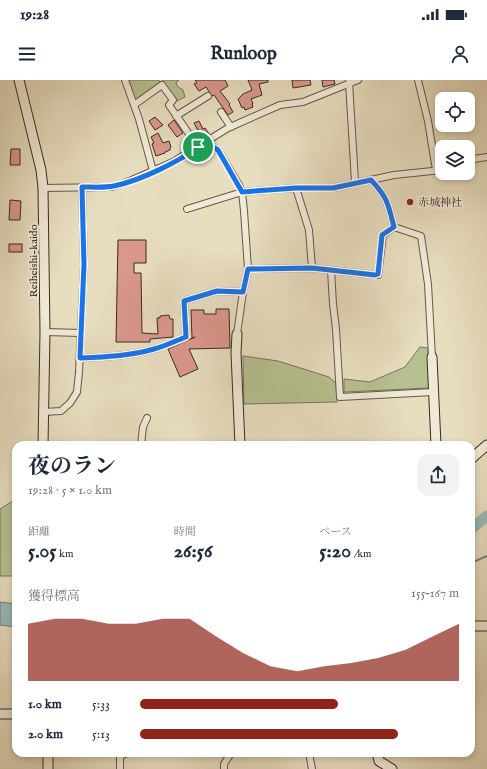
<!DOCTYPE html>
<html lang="ja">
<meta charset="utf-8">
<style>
:root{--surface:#fff;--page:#f2f2f3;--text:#1f2937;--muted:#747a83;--accent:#8f2418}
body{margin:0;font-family:"IM FELL English","Noto Serif JP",serif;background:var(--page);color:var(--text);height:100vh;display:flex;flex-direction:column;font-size:15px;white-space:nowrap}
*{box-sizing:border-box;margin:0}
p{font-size:13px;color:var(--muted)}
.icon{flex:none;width:22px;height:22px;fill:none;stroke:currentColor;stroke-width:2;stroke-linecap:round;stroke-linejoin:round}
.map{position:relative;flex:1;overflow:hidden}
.panel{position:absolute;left:12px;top:361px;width:463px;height:316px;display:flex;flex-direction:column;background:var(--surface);border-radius:12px;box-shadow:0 2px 6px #0003}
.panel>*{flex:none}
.fabs{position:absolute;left:435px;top:12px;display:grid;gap:8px}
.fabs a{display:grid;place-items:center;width:40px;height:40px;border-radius:8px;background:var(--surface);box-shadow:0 2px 6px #0003;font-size:20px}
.pin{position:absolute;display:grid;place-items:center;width:34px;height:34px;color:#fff;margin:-17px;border:2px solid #fff;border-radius:50%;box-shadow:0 1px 4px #0007}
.round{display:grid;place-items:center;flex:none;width:42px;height:42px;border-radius:12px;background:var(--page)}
.head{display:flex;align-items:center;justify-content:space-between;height:68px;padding:0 16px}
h1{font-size:22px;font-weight:700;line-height:30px}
.metrics{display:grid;grid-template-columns:repeat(3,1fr);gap:6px;height:68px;padding:4px 16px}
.metrics div{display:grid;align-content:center}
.metrics b{font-size:20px;font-weight:700}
.metrics small{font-size:11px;font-weight:400}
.metrics p{font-size:11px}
.chart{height:112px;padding:8px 16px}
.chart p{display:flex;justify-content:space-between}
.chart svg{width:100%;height:72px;margin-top:4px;fill:var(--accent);opacity:.7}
ul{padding:0 16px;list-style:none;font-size:13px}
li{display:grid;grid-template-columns:64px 48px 1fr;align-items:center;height:30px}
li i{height:10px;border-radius:5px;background:var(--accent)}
.status{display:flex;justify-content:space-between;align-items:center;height:28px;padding:0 20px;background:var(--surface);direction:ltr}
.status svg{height:11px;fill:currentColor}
header{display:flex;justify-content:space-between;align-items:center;height:52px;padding:0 16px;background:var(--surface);font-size:18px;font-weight:700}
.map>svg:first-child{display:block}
.green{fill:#b6c091;stroke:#78755a}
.water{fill:#97bbb7;stroke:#72817c}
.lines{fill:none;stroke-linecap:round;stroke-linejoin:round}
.stream{stroke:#72817c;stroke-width:2}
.river{stroke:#97bbb7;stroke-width:11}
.building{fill:#da978d;stroke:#3b2a24}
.street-casing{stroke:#66574b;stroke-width:8}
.secondary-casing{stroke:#3b2a24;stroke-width:11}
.street{stroke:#efe9d5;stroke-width:6}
.secondary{stroke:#efe9d5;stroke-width:9}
.route-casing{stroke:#fff;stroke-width:8}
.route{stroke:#1a73e8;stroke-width:5}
.poi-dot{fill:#8f2418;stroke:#efe9d5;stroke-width:1.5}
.labels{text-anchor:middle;stroke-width:4;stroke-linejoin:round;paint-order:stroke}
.poi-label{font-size:11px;fill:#3b2a24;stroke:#efe9d5;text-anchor:start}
.street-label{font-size:11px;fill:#3b2a24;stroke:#efe9d5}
</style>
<div class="status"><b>19:28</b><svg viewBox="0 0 49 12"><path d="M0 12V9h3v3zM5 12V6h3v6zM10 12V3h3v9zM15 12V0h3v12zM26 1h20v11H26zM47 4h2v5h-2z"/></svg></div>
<header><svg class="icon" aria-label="menu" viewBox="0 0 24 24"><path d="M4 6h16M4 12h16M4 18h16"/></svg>Runloop<svg class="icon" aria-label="person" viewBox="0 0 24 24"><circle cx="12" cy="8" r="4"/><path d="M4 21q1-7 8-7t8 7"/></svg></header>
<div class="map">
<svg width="487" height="689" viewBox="0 0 487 689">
<rect width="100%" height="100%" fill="#e7ddbf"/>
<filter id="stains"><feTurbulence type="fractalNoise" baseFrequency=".005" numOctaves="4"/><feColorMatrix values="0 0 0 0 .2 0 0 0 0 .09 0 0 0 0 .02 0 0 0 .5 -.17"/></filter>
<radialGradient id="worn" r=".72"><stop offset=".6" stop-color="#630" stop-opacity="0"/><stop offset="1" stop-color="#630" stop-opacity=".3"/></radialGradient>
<g class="green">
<polygon points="128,0 159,0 160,2 135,20"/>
<polygon points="162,0 179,0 176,2 177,6 183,10 185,17 177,21"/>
<polygon points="420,267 428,268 429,308 344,312 344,299 370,302 405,287"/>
<polygon points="243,276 278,281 329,297 336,303 337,322 244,324"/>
<polygon points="16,419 16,496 0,496 0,429"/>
</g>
<polygon class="water" points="0,522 16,524 16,547 0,545"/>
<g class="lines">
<polyline class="stream" points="471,483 487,476"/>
<polyline class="river" points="471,449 487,436"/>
</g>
<g class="building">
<polygon points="195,0 225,0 228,6 220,11 230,24 229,25 233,32 228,35 214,15 212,16 206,7 199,11 194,4 197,3"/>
<polygon points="248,0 268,0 268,2 259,4 262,15 251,19 253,24 252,24 253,27 245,30 244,27 242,28 238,19 243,14 252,10"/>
<polygon points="292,0 310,0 311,5 293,8"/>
<polygon points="322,0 334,0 335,4 323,7"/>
<polygon points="155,37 163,45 155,50 149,41"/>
<polygon points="174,40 183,53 177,57 168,45"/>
<polygon points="199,41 203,49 205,48 209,54 202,58 194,43"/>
<polygon points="158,53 163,63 169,61 171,67 170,68 170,70 165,72 165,73 156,76 152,64 154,63 151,57"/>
<polygon points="11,69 20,69 20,85 10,85"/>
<polygon points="10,120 21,121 20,140 9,140"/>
<polygon points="118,160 146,160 146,183 134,183 134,193 141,193 142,253 158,254 157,238 160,238 160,236 169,235 170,239 173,239 173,257 150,259 150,262 116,262"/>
<rect x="9" y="164" width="13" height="8"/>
<polygon points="216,229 229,229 230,268 189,269 198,289 180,297 168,269 195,257 192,258 191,230 204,230 204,234 216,234"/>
</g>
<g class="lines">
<g class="street-casing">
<g id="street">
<polyline points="125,0 139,39 153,91"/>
<polyline points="418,0 428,41 436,90"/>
<polyline points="349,2 355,102"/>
<polyline points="134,25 162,5 173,20 169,25 198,67"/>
<polyline points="221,32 231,47"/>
<polyline points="176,36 208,16"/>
<polyline points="203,64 213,67 218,70 239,105 242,112 244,131 248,189 243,212 237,254"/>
<polyline points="468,80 487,77"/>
<polyline points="43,108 112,107 125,103 173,82 228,48 280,25 303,22 358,0"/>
<polyline points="296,108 309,150 312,188"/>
<polyline points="187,129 242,112 296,108 333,108 394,95 442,90"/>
<polyline points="394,147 421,156 428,204 432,277"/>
<path d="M248,189L312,188L375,195H378L383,155L394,147C388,124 388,118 371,100"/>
<polyline points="331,190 333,224 336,249 340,317 433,312"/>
<polyline points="45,252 81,253"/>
<path d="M80,278C105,277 130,276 154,269C165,266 175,261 186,257L184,221L217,211L243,212"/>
<polyline points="43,332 61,331 70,323 77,312 79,292 84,185 82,107"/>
<polyline points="141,365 143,347 147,338"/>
<polyline points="309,673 312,689"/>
<polyline points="120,689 120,676 127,673"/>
<polyline points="224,689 224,684 231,673"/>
</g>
</g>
<g class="secondary-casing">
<g id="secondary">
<polyline points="19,0 41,90 43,108 45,252 43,365"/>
<polyline points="237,254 236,273 240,365"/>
<polyline points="432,277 436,365"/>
<polyline points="471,379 487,365"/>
<polyline points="471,546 487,546"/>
<polyline points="0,634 16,634"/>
<polyline points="48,673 48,689"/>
<polyline points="377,673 379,681 392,689"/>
</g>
</g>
<use href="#street" class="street"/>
<use href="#secondary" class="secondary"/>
</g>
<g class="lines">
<g class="route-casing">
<path id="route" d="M204,64L213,67L218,70L242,112L296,108H333L371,100C388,118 388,124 394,147L382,155L378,194L375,195L312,188L248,189L243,212L217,211L184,221L186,257C175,261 165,266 154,269C130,276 105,277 80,278L84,185L82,107C92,107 104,108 114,106C143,100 179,81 204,64Z"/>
</g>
<use href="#route" class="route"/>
</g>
<circle class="poi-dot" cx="410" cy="122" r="4"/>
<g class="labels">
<g class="poi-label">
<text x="418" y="126">赤城神社</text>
</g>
<g class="street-label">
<text transform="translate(33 181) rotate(-90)" y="4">Reiheishi-kaido</text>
</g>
</g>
<rect width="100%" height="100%" filter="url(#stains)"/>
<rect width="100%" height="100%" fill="url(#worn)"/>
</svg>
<div class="fabs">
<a><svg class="icon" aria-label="locate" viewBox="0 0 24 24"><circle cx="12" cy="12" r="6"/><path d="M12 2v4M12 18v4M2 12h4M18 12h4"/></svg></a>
<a><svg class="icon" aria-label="layers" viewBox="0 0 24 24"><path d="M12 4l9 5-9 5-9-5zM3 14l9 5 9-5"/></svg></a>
</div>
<div class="pin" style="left:198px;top:67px;background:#1e9e55"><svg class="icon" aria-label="arrive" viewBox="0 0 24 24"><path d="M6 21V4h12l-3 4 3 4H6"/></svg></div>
<section class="panel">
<div class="head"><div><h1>夜のラン</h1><p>19:28 · 5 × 1.0 km</p></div><a class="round"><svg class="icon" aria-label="share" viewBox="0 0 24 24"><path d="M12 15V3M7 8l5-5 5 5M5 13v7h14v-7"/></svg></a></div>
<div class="metrics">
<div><p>距離</p><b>5.05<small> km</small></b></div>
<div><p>時間</p><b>26:56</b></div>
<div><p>ペース</p><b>5:20<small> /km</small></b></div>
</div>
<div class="chart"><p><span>獲得標高</span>155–167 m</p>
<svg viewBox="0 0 160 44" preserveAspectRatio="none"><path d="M0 44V9L10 6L20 6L30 9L40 9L50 6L60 6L70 17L80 27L90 35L100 38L110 35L120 33L130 30L140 25L150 17L160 9V44z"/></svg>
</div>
<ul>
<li><b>1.0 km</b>5:33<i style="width:62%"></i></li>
<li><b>2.0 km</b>5:13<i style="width:81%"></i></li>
</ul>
</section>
</div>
